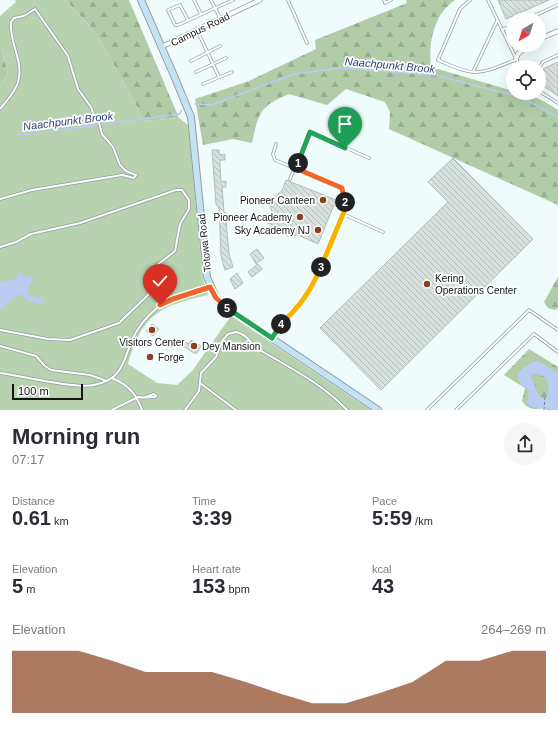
<!DOCTYPE html>
<meta charset="utf-8">
<style>
:root{--surface:#fff;--page:#f7f7f7;--text:#2b2b33;--muted:#7c7c81;--accent:#89421f}
body{margin:0;font-family:Helvetica,sans-serif;background:var(--page);color:var(--text);height:100vh;display:flex;flex-direction:column;font-size:15px;white-space:nowrap}
*{box-sizing:border-box;margin:0}
p{font-size:13px;color:var(--muted)}
.icon{flex:none;width:22px;height:22px;fill:none;stroke:currentColor;stroke-width:2;stroke-linecap:round;stroke-linejoin:round}
.map{position:relative;height:410px;overflow:hidden}
.side{display:flex;flex-direction:column;background:var(--surface);flex:1}
.side>*{flex:none}
.needle{width:26px;rotate:219deg}
.controls{position:absolute;left:506px;top:12px;display:grid;gap:8px}
.controls a{display:grid;place-items:center;width:40px;height:40px;border-radius:50%;background:var(--surface);box-shadow:0 4px 16px #0002;font-size:20px}
.scale{position:absolute;left:12px;bottom:10px;width:71px;box-sizing:border-box;padding-left:4px;border:2px solid #111515;border-top:0;font-size:11px;line-height:14px;white-space:nowrap;color:#111515;-webkit-text-stroke:3px #fff;paint-order:stroke}
.pin{position:absolute;display:grid;place-items:center;width:34px;height:34px;color:#fff;margin:-41px -17px;border-radius:50% 50% 50% 0;rotate:-45deg;box-shadow:0 0 4px #0007}
.pin .icon{rotate:45deg}
.km{position:absolute;width:20px;height:20px;margin:-10px;border-radius:50%;background:#222;color:#fff;font-size:11px;line-height:20px;text-align:center}
.round{display:grid;place-items:center;flex:none;width:42px;height:42px;border-radius:21px;background:var(--page)}
.overview{display:flex;align-items:center;justify-content:space-between;height:68px;padding:0 12px}
h1{font-size:22px;font-weight:700;line-height:30px}
.metrics{display:grid;grid-template-columns:repeat(3,1fr);gap:6px;height:68px;padding:4px 12px}
.metrics div{display:grid;align-content:center}
.metrics b{font-size:20px;font-weight:700}
.metrics small{font-size:11px;font-weight:400}
.metrics p{font-size:11px}
.chart{height:112px;padding:8px 12px}
.chart p{display:flex;justify-content:space-between}
.chart svg{width:100%;height:72px;margin-top:4px;fill:var(--accent);opacity:.7}
.map>svg:first-child{display:block}
.grass{fill:#b6d2af}
.forest{fill:url(#forest-firs)}
.water{fill:#b8ccf4;fill-rule:evenodd}
.lines{fill:none;stroke-linecap:round;stroke-linejoin:round}
.stream{stroke:#b8ccf4;stroke-width:1.5}
.building{fill:url(#building-back-hatch);stroke:#b2bcb8}
.service-casing{stroke:#939e9e;stroke-width:3.5}
.minor-casing{stroke:#939e9e;stroke-width:5.5}
.secondary-casing{stroke:#939e9e;stroke-width:8}
.path{stroke:#7c8484;stroke-width:1;stroke-dasharray:3 2;stroke-linecap:butt}
.service{stroke:#fff;stroke-width:2}
.minor{stroke:#fff;stroke-width:4}
.secondary{stroke:#c4e3f2;stroke-width:6}
.split-1-casing{stroke:#fff;stroke-width:8}
.split-2-casing{stroke:#fff;stroke-width:8}
.split-3-casing{stroke:#fff;stroke-width:8}
.split-4-casing{stroke:#fff;stroke-width:8}
.split-5-casing{stroke:#fff;stroke-width:8}
.split-6-casing{stroke:#fff;stroke-width:8}
.split-1{stroke:#22a559;stroke-width:5}
.split-2{stroke:#f0652b;stroke-width:5}
.split-3{stroke:#f5b400;stroke-width:5}
.split-4{stroke:#f5b400;stroke-width:5}
.split-5{stroke:#22a559;stroke-width:5}
.split-6{stroke:#f0652b;stroke-width:5}
.poi-dot{fill:#89421f;stroke:#fff;stroke-width:1.5}
.labels{text-anchor:middle;stroke-width:3.5;stroke-linejoin:round;paint-order:stroke}
.street-label{font-size:10px;fill:#111515;stroke:#fff}
.poi-label{font-size:10px;fill:#111515;stroke:#fff;text-anchor:end}
.water-label{font-size:11px;font-style:italic;fill:#2f4578;stroke:#fff}
</style>
<div class="map">
<svg width="558" height="410" viewBox="0 0 558 410">
<defs>
<pattern id="forest-firs" width="22" height="20" patternUnits="userSpaceOnUse"><rect width="22" height="20" fill="#b0cda8"/><path d="M5 1l3.5 6h-7zM16 11l3.5 6h-7z" fill="#96af90"/></pattern>
<pattern id="building-back-hatch" width="6" height="6" patternUnits="userSpaceOnUse"><rect width="6" height="6" fill="#d7e1dd"/><path d="M-1 5l2 2M0 0l6 6M5-1l2 2" fill="none" stroke="#b8c0bd"/></pattern>
</defs>
<rect width="100%" height="100%" fill="#f0fbfc"/>
<path class="grass" d="M15,0H66L97,34L145,121L179,118L188,125L203,279L208,295C160,306 142,314 128,364L157,383L177,385L192,371L231,316L370,410H0V85L8,74L0,44V16L16,2Z"/>
<g class="forest">
<polygon points="66,0 129,0 179,118 145,121 97,34"/>
<path d="M406,0H455C434,14 428,43 431,67L513,91V93C531,93 544,101 558,110V205L389,129L390,112L385,102L346,89L327,105L289,94C259,107 259,112 252,143L233,139L203,145L195,99L249,81L316,49L315,40L407,3Z"/>
<polygon points="0,44 8,74 0,85"/>
<polygon points="558,277 558,308 555,310 548,308 544,302"/>
<path d="M529,349L558,367V410H546L545,408C536,410 528,410 522,401L525,388L504,375Z"/>
</g>
<g class="water">
<path d="M20,272L25,277L30,276L34,279L30,284L27,293L29,296L43,299L44,301L40,304C31,303 25,300 19,293L0,309V282L15,279Z"/>
<path d="M538,361L558,373V410L531,407L527,403L529,391C527,388 522,386 520,382C513,371 530,362 538,361ZM534,373C549,375 552,386 546,398L543,399C535,394 537,385 530,377Z"/>
</g>
<g class="lines">
<g class="stream">
<polyline points="195,104 211,105 294,74 341,68 435,75 520,97 558,117"/>
<polyline points="46,132 180,114 182,110"/>
<polyline points="16,135 40,133"/>
</g>
</g>
<g class="building">
<polygon points="498,0 549,0 506,19"/>
<polygon points="558,62 558,96 539,83 539,73 541,70"/>
<polygon points="212,150 219,150 219,155 225,154 225,160 220,160 220,166 221,182 226,181 226,187 222,187 224,212 228,214 228,220 226,220 229,254 233,267 225,270 221,256 219,208 216,204"/>
<polygon points="453,158 533,239 381,390 320,328 448,202 428,182"/>
<polygon points="286,180 336,200 318,244 298,235 287,236 288,231 268,223 272,212 270,204 272,198 282,191"/>
<polygon points="257,249 264,258 256,264 250,254"/>
<polygon points="258,264 262,269 252,277 248,272"/>
<polygon points="237,273 243,283 235,289 230,279"/>
<polygon points="152,324 159,329 153,336 146,331"/>
<polygon points="191,340 201,346 196,354 181,345 184,341 189,344"/>
</g>
<g class="lines">
<g class="service-casing">
<g id="service">
<polyline points="194,0 201,14"/>
<polyline points="211,0 220,18"/>
<polyline points="288,0 307,43"/>
<polyline points="384,0 385,3 391,0"/>
<path d="M470,0L460,9L438,60C476,77 478,75 515,60"/>
<polyline points="488,0 520,67"/>
<polyline points="527,19 558,5"/>
<polyline points="188,20 180,5 168,10 175,25 178,25 233,0"/>
<polyline points="197,30 219,77"/>
<polyline points="502,30 513,25"/>
<polyline points="191,61 220,46"/>
<polyline points="539,68 543,62 558,55"/>
<polyline points="196,72 226,58"/>
<polyline points="473,72 497,21"/>
<polyline points="203,84 232,72"/>
<polyline points="539,91 558,103"/>
<path d="M0,109C7,100 18,89 19,77C22,58 9,41 11,22L14,18L24,16L35,9L68,56L78,89L91,107L94,116L99,123L102,134L113,147L120,165L126,171L136,175L134,178L122,175L32,190L0,199"/>
<polyline points="290,179 310,132 369,158"/>
<polyline points="343,214 383,232"/>
<polyline points="0,247 16,242 31,234 80,223 176,190 182,190 189,200 189,209 180,224 175,251 157,265 148,295 119,323 70,340 48,339 0,330"/>
<path d="M272,337C281,322 296,312 306,298L346,207L342,188L275,160L273,154L276,144"/>
<polyline points="0,346 36,356 45,366 51,370 90,375 107,381"/>
<path d="M0,373C22,376 74,389 94,385C128,379 123,352 138,329C143,321 151,313 159,306C172,296 193,292 210,287"/>
<path d="M112,378C128,385 136,393 142,410"/>
<polyline points="200,383 236,410"/>
<path d="M112,410L138,397C143,398 149,397 154,397L156,396L154,394L145,397"/>
<path d="M185,410L199,391L201,373L216,357L222,341L228,334L236,332C247,334 251,344 260,350C290,368 323,384 347,410"/>
<polyline points="427,410 529,310 558,330"/>
<polyline points="456,410 534,334 558,352"/>
</g>
</g>
<g class="minor-casing">
<g id="minor">
<polyline points="539,39 558,31"/>
<polyline points="161,47 260,0"/>
<polyline points="516,59 518,54 528,45"/>
</g>
</g>
<g class="secondary-casing">
<polyline id="secondary" points="141,0 175,78 191,117 207,277 216,298 224,306 378,410"/>
</g>
<polyline class="path" points="544,410 545,397"/>
<use href="#service" class="service"/>
<use href="#minor" class="minor"/>
<use href="#secondary" class="secondary"/>
</g>
<g class="lines">
<g class="split-1-casing">
<polyline id="split-1" points="298,163 310,132 345,148"/>
</g>
<g class="split-2-casing">
<polyline id="split-2" points="298,163 295,168 342,188 345,202"/>
</g>
<g class="split-3-casing">
<polyline id="split-3" points="321,267 346,207 345,202"/>
</g>
<g class="split-4-casing">
<path id="split-4" d="M281,324C301,305 310,292 321,267"/>
</g>
<g class="split-5-casing">
<polyline id="split-5" points="227,308 272,338 281,324"/>
</g>
<g class="split-6-casing">
<polyline id="split-6" points="160,305 173,299 210,287 216,298 227,308"/>
</g>
<use href="#split-1" class="split-1"/>
<use href="#split-2" class="split-2"/>
<use href="#split-3" class="split-3"/>
<use href="#split-4" class="split-4"/>
<use href="#split-5" class="split-5"/>
<use href="#split-6" class="split-6"/>
</g>
<g class="poi-dot">
<circle cx="323" cy="200" r="4"/>
<circle cx="300" cy="217" r="4"/>
<circle cx="318" cy="230" r="4"/>
<circle cx="427" cy="284" r="4"/>
<circle cx="152" cy="330" r="4"/>
<circle cx="194" cy="346" r="4"/>
<circle cx="150" cy="357" r="4"/>
</g>
<g class="labels">
<g class="street-label">
<text transform="translate(200 29) rotate(-26)" y="4">Campus Road</text>
<text transform="translate(204 243) rotate(-96)" y="4">Totowa Road</text>
</g>
<g class="poi-label">
<text x="315" y="204">Pioneer Canteen</text>
<text x="292" y="221">Pioneer Academy</text>
<text x="310" y="234">Sky Academy NJ</text>
<text x="435" y="282" text-anchor="start">Kering<tspan x="435" dy="12">Operations Center</tspan></text>
<text x="152" y="346" text-anchor="middle">Visitors Center</text>
<text x="202" y="350" text-anchor="start">Dey Mansion</text>
<text x="158" y="361" text-anchor="start">Forge</text>
</g>
<g class="water-label">
<text transform="translate(390 65) rotate(5)" y="4">Naachpunkt Brook</text>
<text transform="translate(68 121) rotate(-7)" y="4">Naachpunkt Brook</text>
</g>
</g>
</svg>
<div class="controls">
<a><svg class="needle" viewBox="-14 -14 28 28"><path d="M0-13l5 13h-10z" fill="#e53935"/><path d="M0 13l5-13h-10z" fill="#7c7c81"/></svg></a>
<a><svg class="icon" aria-label="locate" viewBox="0 0 24 24"><circle cx="12" cy="12" r="6"/><path d="M12 2v4M12 18v4M2 12h4M18 12h4"/></svg></a>
</div>
<div class="scale">100 m</div>
<div class="pin" style="left:345px;top:148px;background:#1e9e55"><svg class="icon" aria-label="arrive" viewBox="0 0 24 24"><path d="M6 21V4h12l-3 4 3 4H6"/></svg></div>
<div class="pin" style="left:160px;top:305px;background:#d93025"><svg class="icon" aria-label="check" viewBox="0 0 24 24"><path d="M5 12l5 5 9-10"/></svg></div>
<b class="km" style="left:298px;top:163px">1</b>
<b class="km" style="left:345px;top:202px">2</b>
<b class="km" style="left:321px;top:267px">3</b>
<b class="km" style="left:281px;top:324px">4</b>
<b class="km" style="left:227px;top:308px">5</b>
</div>
<section class="side">
<div class="overview"><div><h1>Morning run</h1><p>07:17</p></div><a class="round"><svg class="icon" aria-label="share" viewBox="0 0 24 24"><path d="M12 15V3M7 8l5-5 5 5M5 13v7h14v-7"/></svg></a></div>
<div class="metrics">
<div><p>Distance</p><b>0.61<small> km</small></b></div>
<div><p>Time</p><b>3:39</b></div>
<div><p>Pace</p><b>5:59<small> /km</small></b></div>
</div>
<div class="metrics">
<div><p>Elevation</p><b>5<small> m</small></b></div>
<div><p>Heart rate</p><b>153<small> bpm</small></b></div>
<div><p>kcal</p><b>43</b></div>
</div>
<div class="chart"><p><span>Elevation</span>264–269 m</p>
<svg viewBox="0 0 160 44" preserveAspectRatio="none"><path d="M0 44V6L10 6L20 6L30 12L40 19L50 19L60 19L70 25L80 32L90 38L100 38L110 32L120 25L130 12L140 12L150 6L160 6V44z"/></svg>
</div>
</section>
